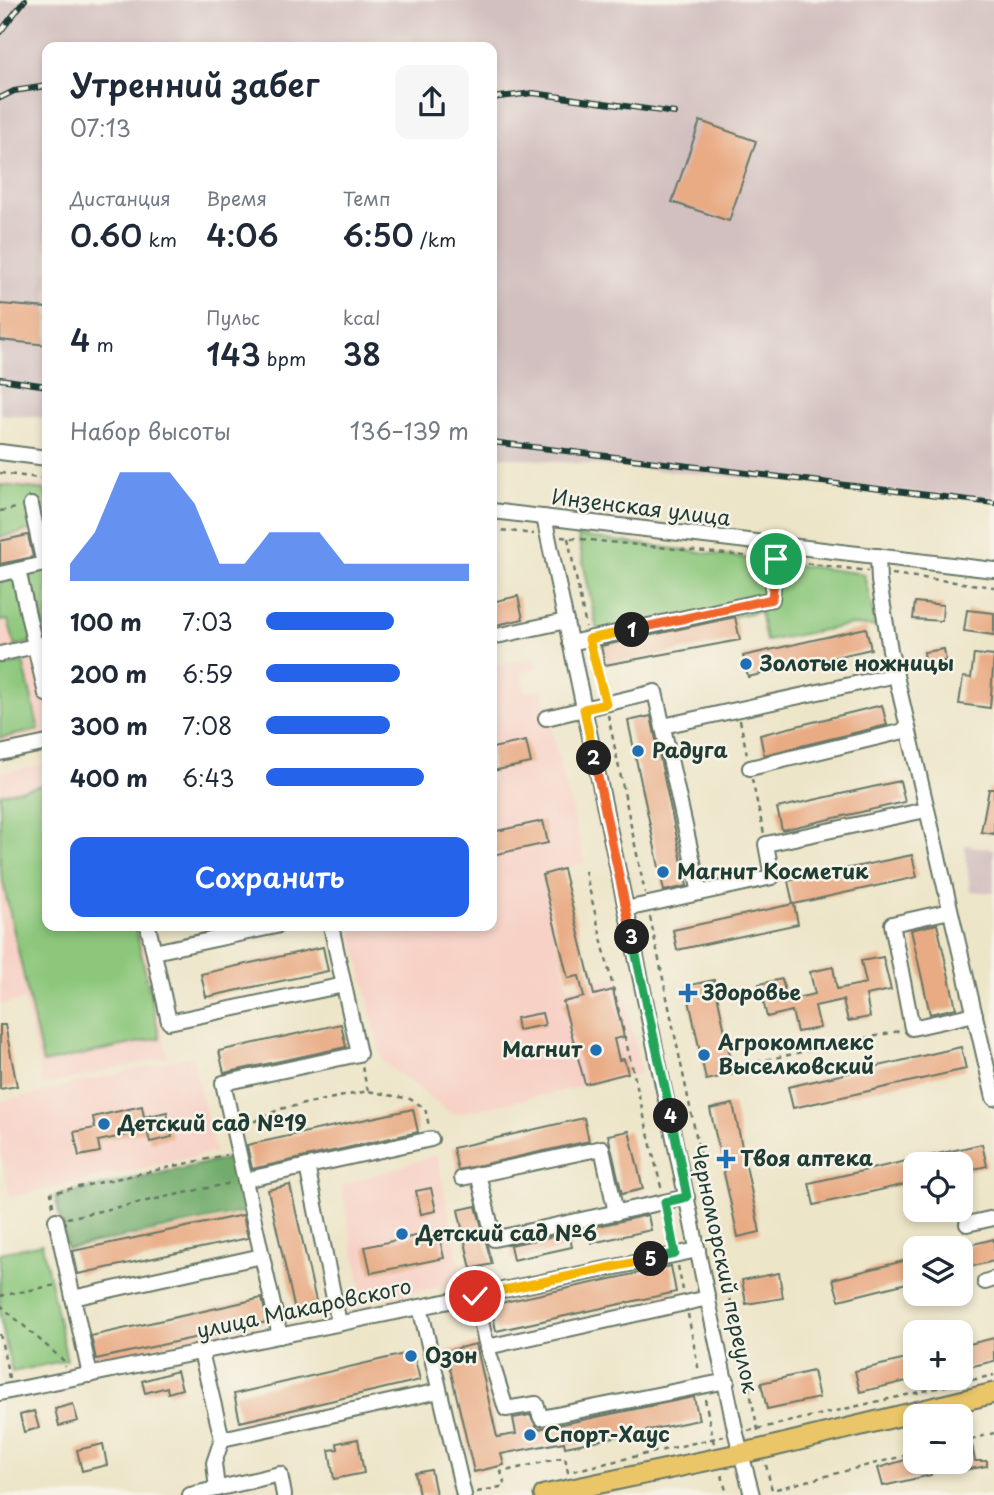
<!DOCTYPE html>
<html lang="ru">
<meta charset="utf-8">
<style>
:root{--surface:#fff;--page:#f6f6f7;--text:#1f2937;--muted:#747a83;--accent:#2563eb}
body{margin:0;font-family:"Playpen Sans",sans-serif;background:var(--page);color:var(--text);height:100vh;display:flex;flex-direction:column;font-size:26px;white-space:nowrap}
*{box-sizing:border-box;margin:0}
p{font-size:23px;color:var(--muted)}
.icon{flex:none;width:38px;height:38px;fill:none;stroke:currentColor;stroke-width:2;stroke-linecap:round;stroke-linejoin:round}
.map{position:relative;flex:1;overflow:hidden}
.details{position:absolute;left:42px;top:42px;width:455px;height:889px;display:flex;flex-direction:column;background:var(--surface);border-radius:14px;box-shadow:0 4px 10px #0003}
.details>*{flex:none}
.tools{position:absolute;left:903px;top:1152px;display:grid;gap:14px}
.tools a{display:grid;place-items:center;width:70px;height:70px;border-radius:14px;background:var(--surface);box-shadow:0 4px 10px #0003;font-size:35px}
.pin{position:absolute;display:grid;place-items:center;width:60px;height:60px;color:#fff;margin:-30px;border:4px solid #fff;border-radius:50%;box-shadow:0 2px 7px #0007}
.km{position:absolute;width:35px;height:35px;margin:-18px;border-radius:50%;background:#222;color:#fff;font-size:19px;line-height:35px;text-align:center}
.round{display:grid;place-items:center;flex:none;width:74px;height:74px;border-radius:14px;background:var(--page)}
.overview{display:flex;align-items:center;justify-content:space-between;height:119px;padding:0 28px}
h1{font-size:32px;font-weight:600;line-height:52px}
.stats{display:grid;grid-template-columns:repeat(3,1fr);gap:10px;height:119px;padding:7px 28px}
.stats div{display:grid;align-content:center}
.stats b{font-size:30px;font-weight:600}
.stats small{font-size:19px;font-weight:400}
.stats p{font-size:19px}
.chart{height:196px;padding:14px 28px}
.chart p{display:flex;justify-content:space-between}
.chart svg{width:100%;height:126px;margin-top:7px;fill:var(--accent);opacity:.7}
.button{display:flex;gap:14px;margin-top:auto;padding:14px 28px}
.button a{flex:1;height:80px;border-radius:14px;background:var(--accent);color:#fff;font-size:28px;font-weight:600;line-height:80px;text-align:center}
ul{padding:0 28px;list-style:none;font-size:23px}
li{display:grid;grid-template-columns:112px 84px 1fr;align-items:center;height:52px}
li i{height:18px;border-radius:9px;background:var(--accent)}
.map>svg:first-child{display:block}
.built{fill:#f7d1c6}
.industrial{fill:#d2bfbf}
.green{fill:#8cc77b;stroke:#568258;stroke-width:2}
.forest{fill:#71ac6b;stroke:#487450;stroke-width:2}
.building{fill:#e9ab84}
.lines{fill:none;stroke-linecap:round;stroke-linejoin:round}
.minor-casing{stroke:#677868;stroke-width:18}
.major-casing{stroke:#677868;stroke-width:23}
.path{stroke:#677868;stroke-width:2.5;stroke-dasharray:5 5;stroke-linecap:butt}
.minor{stroke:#fff;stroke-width:14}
.major{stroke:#eac669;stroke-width:19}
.rail-casing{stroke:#1f3d34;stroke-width:6}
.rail{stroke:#f7f3e8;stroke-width:3.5;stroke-dasharray:10;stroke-linecap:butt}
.split-1-casing{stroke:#fff;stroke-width:14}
.split-2-casing{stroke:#fff;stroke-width:14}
.split-3-casing{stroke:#fff;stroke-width:14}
.split-4-casing{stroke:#fff;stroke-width:14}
.split-5-casing{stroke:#fff;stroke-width:14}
.split-6-casing{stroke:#fff;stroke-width:14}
.split-1{stroke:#f0652b;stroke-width:9}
.split-2{stroke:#f5b400;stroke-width:9}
.split-3{stroke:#f0652b;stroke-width:9}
.split-4{stroke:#22a559;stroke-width:9}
.split-5{stroke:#22a559;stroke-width:9}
.split-6{stroke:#f5b400;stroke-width:9}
.poi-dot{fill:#1f6fb2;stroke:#f7f3e8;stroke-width:2.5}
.labels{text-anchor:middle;stroke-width:5;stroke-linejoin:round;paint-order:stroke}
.street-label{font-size:21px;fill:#1f3d34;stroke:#f7f3e8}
.poi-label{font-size:21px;font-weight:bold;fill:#1f3d34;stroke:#f7f3e8;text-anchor:start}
</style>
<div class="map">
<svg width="994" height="1495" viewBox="0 0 994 1495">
<rect width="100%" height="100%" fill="#f7f3e8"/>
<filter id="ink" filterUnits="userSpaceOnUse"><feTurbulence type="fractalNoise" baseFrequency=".0143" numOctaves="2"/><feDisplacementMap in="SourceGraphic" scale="14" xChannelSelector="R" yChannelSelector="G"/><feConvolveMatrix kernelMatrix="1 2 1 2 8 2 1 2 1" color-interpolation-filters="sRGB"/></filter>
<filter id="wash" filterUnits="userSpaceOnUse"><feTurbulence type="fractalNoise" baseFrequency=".00686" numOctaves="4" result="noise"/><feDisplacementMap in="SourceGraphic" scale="28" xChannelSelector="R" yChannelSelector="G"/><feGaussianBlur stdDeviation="1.57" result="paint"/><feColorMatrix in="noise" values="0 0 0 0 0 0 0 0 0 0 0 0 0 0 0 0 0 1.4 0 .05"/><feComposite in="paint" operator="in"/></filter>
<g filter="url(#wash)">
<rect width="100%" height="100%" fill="#ede5c8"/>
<g class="built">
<polygon points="0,481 47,486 47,732 0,743"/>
<polygon points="535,657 538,668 521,673 526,692 542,690 585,863 541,874 568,987 620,976 642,1073 453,1115 382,1061 351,926 492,926 492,666"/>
<polygon points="47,764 47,926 140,926 168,1057 43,1085 24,1000 0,1005 0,773"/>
<polygon points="192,1056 215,1152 10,1197 0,1146 0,1102"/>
<polygon points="437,1155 463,1282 364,1303 341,1186"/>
</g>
<g class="industrial">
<polygon points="0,0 994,0 994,499 492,456 492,47 47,47 47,418 0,414"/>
<polygon points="965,845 994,849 994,893 970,891"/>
</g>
<g class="green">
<polygon points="0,485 45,490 47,501 47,559 40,528 0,537"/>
<polygon points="578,536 864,574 876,627 850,625 766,641 760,611 600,645"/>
<polygon points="47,569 47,639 15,646 8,620 0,621 0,579"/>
<polygon points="23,662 39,730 0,738 0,667"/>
<polygon points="47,784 47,926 135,926 160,1038 43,1063 0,869 0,794"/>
<polygon points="42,1244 67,1360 12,1372 0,1317 0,1253"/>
</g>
<polygon class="forest" points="235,1157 248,1211 67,1249 55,1196"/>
<g id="blocks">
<g class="building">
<polygon points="700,121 756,141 729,221 672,202"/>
<polygon points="0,304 47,308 47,345 0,340"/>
<polygon points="28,535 33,557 0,564 0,541"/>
<polygon points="518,596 523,619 492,626 492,602"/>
<polygon points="915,602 943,605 942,621 913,619"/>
<polygon points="967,610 994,613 994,635 964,631"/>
<polygon points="735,617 740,640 605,665 601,646"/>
<polygon points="866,628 871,649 748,677 743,656"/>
<polygon points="944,649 946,661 942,661 943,666 926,669 924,652"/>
<polygon points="974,654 994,656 990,708 959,704 963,677 971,678"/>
<polygon points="882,705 887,725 764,755 760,735"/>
<polygon points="651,716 687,886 664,891 628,721"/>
<polygon points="526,741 531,763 492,771 492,748"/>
<polygon points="900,781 905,802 782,830 777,808"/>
<polygon points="989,789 994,789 994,834 981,832"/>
<polygon points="543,821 548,843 492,855 492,832"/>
<polygon points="912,855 917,877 794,904 798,924 677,950 673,930 793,904 788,881"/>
<polygon points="563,869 594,995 613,990 624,1037 614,1039 619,1060 624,1059 628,1073 585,1084 563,1002 584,997 579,976 568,978 542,875"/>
<polygon points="937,924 956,1008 930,1014 911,930"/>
<polygon points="323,947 328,971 206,997 201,974"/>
<polygon points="883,957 891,990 866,995 870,1017 848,1021 843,1000 815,1006 820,1028 797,1032 792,1011 767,1017 759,984 782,979 787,1000 815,994 810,972 833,967 837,989 866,983 861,961"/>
<polygon points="714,980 734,1074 706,1080 686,986"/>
<polygon points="542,1013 545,1025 518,1030 516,1018"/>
<polygon points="341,1024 346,1047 224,1073 219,1051"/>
<polygon points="0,1025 5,1025 17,1086 0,1089"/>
<polygon points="961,1047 966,1069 793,1108 788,1087"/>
<polygon points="733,1104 760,1232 738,1237 710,1109"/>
<polygon points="142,1106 144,1117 167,1112 172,1137 150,1142 147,1131 98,1141 100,1152 79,1156 74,1132 95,1128 93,1117"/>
<polygon points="413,1109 418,1132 252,1169 247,1145"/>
<polygon points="584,1118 589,1141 458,1170 453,1148"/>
<polygon points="629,1131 643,1189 622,1194 608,1135"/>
<polygon points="982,1144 987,1166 961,1172 961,1164 915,1164 915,1182 814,1205 809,1183"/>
<polygon points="290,1185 318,1310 296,1315 268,1190"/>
<polygon points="431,1188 436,1211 421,1214 416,1191"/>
<polygon points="476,1206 492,1264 471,1269 458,1210"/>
<polygon points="243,1215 248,1238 78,1274 73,1251"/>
<polygon points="648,1215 651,1230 592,1243 589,1228"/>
<polygon points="438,1231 444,1258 371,1273 365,1247"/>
<polygon points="569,1233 572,1247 513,1260 510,1245"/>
<polygon points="994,1239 994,1261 961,1269 961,1247"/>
<polygon points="915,1258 915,1281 839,1300 833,1279"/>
<polygon points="671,1266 676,1292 496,1331 491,1305"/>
<polygon points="779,1273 783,1298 746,1304 742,1280"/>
<polygon points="262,1298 267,1322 96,1359 91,1336"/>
<polygon points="994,1338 994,1361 961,1369 961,1346"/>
<polygon points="476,1344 497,1437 516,1434 513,1418 530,1415 538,1429 694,1397 699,1420 565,1447 564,1442 501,1454 504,1465 474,1472 446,1351"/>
<polygon points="413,1352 420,1380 240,1422 234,1394"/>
<polygon points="915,1357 915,1379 860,1392 855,1371"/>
<polygon points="177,1371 182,1389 168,1393 167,1387 145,1393 142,1381"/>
<polygon points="813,1371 819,1398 767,1409 761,1383"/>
<polygon points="73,1404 78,1421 59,1426 55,1409"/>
<polygon points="34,1411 39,1428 24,1432 20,1415"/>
<polygon points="358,1439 364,1473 334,1479 329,1450 338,1449 337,1443"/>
<polygon points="103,1444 107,1465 82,1471 77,1450"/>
<polygon points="972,1445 975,1461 987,1461 987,1466 959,1471 958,1461 961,1461 961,1447"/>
<polygon points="915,1457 915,1461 928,1461 931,1475 883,1486 878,1468"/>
<polygon points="431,1470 436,1494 419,1495 415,1473"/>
</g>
</g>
</g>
<g filter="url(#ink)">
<use href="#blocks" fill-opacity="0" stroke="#677868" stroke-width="2"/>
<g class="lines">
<g class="minor-casing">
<g id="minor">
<polyline points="0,452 47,458"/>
<polyline points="492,511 994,570"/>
<polyline points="544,517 736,1434 752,1495"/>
<polyline points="878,556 879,581 890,650 994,1098"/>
<polyline points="0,574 18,570"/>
<polyline points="492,637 566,621"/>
<polyline points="570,643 772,599 777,545"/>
<polyline points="0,654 35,646 18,570 44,564 31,505"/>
<polyline points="46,694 35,646 47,643"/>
<polyline points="546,718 655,692 700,893"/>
<polyline points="663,726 896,675"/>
<polyline points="0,753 47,743"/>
<polyline points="750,768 908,730"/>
<polyline points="626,909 772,877 766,844 926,810"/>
<polyline points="950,911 892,924 912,1028 975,1014"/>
<polyline points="148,926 169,1022 344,985"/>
<polyline points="154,952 276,926"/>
<polyline points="307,1166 339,1323"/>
<polyline points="478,1174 494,1239 687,1197"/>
<polyline points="462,1178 602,1148 616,1213"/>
<polyline points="245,1180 431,1139"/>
<polyline points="56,1220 90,1375"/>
<polyline points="967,1224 994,1218"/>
<polyline points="985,1282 994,1279"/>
<polyline points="475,1296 487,1347 506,1409 536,1404 541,1418 727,1381"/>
<polyline points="73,1298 262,1256"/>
<polyline points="420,1307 464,1495"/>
<polyline points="280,1336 223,1083 359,1054 331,926"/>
<polyline points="487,1347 708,1298"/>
<polyline points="201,1352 222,1439 214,1463 217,1489"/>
<polyline points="0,1393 698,1250"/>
<polyline points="222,1439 439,1391"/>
<polyline points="190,1495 280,1474 284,1495"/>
</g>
</g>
<g class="major-casing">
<polyline id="major" points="544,1495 762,1449 994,1393"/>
</g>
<g class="path">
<polyline points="0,473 47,479"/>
<polyline points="0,511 17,508"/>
<polyline points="492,529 534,534"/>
<polyline points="561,537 763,558"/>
<polyline points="568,538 586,627"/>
<polyline points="787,561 868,571"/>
<polyline points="892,574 994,587"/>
<polyline points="592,651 602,691"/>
<polyline points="608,715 645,893"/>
<polyline points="740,720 747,755"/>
<polyline points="752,779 764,834"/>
<polyline points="585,871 662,1191"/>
<polyline points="650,917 759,1435"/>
<polyline points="747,1064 899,1031"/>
<polyline points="362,1067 368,1091"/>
<polyline points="245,1126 280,1109 368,1091 410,1099 425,1108 429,1126"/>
<polyline points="53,1206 51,1193 226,1155"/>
<polyline points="667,1214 673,1242"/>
<polyline points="67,1218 231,1183"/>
<polyline points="678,1266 683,1290"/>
<polyline points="0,1296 56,1285"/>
<polyline points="0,1305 64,1361 65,1367"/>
<polyline points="688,1314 699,1372"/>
<polyline points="0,1334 9,1378"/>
<polyline points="705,1399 714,1444"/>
<polyline points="748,1431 994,1375"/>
<polyline points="961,1442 994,1433"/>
<polyline points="766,1465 772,1490 915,1453"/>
<polyline points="722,1475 727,1495"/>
<polyline points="477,1492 505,1486 501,1472 565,1457 568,1472 724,1436"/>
</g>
<use href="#minor" class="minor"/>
<use href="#major" class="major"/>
<g class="rail-casing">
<g id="rail">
<polyline points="0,32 25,0"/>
<polyline points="0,98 14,91 47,86"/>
<polyline points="492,98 533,93 675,113"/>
<polyline points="0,379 47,386"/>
<polyline points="492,442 994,503"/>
</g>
</g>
<use href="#rail" class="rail"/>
</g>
</g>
<g class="lines" filter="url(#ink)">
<g class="split-1-casing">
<polyline id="split-1" points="632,630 772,599 776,559"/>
</g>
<g class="split-2-casing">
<polyline id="split-2" points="594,758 584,709 606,704 589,639 632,630"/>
</g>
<g class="split-3-casing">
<polyline id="split-3" points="594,758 632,937"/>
</g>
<g class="split-4-casing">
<polyline id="split-4" points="632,937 671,1116"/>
</g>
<g class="split-5-casing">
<polyline id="split-5" points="651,1259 675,1254 665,1202 687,1197 671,1116"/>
</g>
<g class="split-6-casing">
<polyline id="split-6" points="475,1296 651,1259"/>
</g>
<use href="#split-1" class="split-1"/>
<use href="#split-2" class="split-2"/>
<use href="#split-3" class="split-3"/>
<use href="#split-4" class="split-4"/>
<use href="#split-5" class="split-5"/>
<use href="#split-6" class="split-6"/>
</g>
<g class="poi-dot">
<circle cx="746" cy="664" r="7"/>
<circle cx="638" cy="751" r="7"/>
<circle cx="663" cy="872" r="7"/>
<path d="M684.5 982.5h7v7h7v7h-7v7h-7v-7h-7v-7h7z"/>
<circle cx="596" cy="1050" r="7"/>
<circle cx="704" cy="1055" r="7"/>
<circle cx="104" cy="1124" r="7"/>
<path d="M722.5 1148.5h7v7h7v7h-7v7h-7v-7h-7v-7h7z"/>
<circle cx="402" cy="1234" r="7"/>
<circle cx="411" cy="1356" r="7"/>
<circle cx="530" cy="1435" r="7"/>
</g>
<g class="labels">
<g class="street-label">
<text transform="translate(641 508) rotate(7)" y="7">Инзенская улица</text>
<text transform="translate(724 1269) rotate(78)" y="7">Черноморский переулок</text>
<text transform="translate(304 1309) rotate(-12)" y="7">улица Макаровского</text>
</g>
<g class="poi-label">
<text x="760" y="671">Золотые ножницы</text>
<text x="652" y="758">Радуга</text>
<text x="677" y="879">Магнит Косметик</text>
<text x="702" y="1000">Здоровье</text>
<text x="718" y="1050">Агрокомплекс<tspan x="718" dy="24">Выселковский</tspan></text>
<text x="582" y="1057" text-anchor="end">Магнит</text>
<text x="118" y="1131">Детский сад №19</text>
<text x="740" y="1166">Твоя аптека</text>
<text x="416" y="1241">Детский сад №6</text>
<text x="425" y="1363">Озон</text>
<text x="544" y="1442">Спорт-Хаус</text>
</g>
</g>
</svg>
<div class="tools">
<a><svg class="icon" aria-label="locate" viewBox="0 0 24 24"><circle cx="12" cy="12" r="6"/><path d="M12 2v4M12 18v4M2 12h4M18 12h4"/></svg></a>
<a><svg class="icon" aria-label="layers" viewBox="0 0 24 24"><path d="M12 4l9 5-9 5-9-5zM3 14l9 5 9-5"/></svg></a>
<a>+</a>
<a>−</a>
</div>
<div class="pin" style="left:776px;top:559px;background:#1e9e55"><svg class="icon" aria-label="arrive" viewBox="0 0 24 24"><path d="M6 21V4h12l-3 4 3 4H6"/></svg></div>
<div class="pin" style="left:475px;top:1296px;background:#d93025"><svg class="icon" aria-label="check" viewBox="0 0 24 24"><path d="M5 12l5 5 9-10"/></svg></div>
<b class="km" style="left:632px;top:630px">1</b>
<b class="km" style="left:594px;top:758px">2</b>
<b class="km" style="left:632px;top:937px">3</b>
<b class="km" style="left:671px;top:1116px">4</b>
<b class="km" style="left:651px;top:1259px">5</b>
<section class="details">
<div class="overview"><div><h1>Утренний забег</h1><p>07:13</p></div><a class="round"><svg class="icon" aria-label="share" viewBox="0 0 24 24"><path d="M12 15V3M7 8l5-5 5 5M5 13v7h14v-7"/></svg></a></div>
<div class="stats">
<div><p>Дистанция</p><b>0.60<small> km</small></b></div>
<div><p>Время</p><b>4:06</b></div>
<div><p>Темп</p><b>6:50<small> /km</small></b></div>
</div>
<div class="stats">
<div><b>4<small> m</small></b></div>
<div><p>Пульс</p><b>143<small> bpm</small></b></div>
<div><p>kcal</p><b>38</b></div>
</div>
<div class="chart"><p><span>Набор высоты</span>136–139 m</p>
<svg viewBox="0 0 160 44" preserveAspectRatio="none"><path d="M0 44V38L10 27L20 6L30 6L40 6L50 17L60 38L70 38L80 27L90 27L100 27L110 38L120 38L130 38L140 38L150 38L160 38V44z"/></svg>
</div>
<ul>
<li><b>100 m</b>7:03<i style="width:63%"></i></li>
<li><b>200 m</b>6:59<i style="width:66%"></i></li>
<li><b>300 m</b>7:08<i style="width:61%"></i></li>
<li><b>400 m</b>6:43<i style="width:78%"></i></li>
</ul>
<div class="button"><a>Сохранить</a></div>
</section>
</div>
